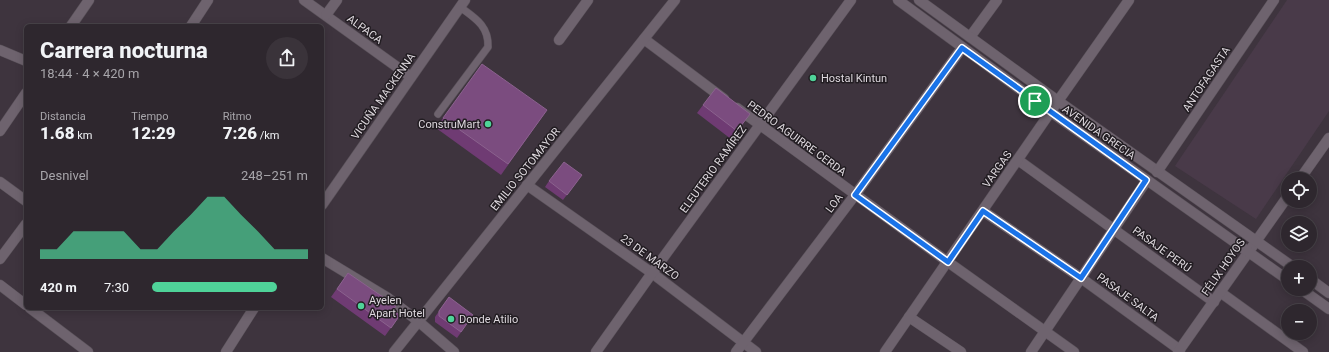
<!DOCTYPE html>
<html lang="es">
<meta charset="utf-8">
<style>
:root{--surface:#2e272e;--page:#3a333a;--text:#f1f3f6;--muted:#a7a5aa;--line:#49444a;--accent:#4fd399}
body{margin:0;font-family:Roboto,sans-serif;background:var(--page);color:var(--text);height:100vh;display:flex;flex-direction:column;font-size:15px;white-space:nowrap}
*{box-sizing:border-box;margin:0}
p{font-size:13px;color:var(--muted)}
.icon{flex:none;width:22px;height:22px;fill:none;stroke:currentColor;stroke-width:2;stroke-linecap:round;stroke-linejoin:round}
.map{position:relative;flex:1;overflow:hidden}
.details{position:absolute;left:24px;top:24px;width:300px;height:286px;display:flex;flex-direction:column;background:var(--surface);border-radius:6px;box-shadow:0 2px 10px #0003,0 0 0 1px var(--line)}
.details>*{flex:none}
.fabs{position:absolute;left:1281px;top:172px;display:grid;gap:8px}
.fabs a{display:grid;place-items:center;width:36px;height:36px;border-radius:50%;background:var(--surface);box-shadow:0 2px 10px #0003,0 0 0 1px var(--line);font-size:20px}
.pin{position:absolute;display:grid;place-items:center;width:34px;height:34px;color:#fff;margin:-17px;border:2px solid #fff;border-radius:50%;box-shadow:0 1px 4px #0007}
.round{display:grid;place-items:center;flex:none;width:42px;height:42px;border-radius:21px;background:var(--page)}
.headline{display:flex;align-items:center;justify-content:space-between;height:68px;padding:0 16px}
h1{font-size:22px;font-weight:800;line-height:30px}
.stats{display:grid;grid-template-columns:repeat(3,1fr);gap:6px;height:68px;padding:4px 16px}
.stats div{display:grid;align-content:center}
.stats b{font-size:17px;font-weight:800}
.stats small{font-size:11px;font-weight:400}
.stats p{font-size:11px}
.chart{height:112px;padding:8px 16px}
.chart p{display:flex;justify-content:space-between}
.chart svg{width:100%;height:72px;margin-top:4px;fill:var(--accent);opacity:.7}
ul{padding:0 16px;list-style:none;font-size:13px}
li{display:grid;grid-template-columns:64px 48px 1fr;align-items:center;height:30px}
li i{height:10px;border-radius:5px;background:var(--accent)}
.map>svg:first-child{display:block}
.built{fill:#493a49}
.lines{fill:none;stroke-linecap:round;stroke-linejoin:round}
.service-casing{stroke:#595159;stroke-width:8}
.minor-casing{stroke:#595159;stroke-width:11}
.tertiary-casing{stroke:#595159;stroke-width:11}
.secondary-casing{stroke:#595159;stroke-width:11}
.service{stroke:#6e636e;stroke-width:7}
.minor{stroke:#6e636e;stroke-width:10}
.tertiary{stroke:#6e636e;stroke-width:10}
.secondary{stroke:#6e636e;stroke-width:10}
.wall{fill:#6f3b73}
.building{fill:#7b4c7f;stroke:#8b628e}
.route-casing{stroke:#fff;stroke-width:8}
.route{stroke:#1a73e8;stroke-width:5}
.poi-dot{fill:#4fd399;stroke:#221d22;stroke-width:1.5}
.labels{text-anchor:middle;stroke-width:3;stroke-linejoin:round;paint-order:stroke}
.street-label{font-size:11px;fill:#ded8de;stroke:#221d22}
.poi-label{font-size:11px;fill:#ded8de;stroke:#221d22;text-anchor:start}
</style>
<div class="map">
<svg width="1329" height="352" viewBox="0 0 1329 352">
<rect width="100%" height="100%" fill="#3e343e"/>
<polygon class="built" points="1287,0 1329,0 1329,111 1256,219 1175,166"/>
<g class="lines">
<g class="service-casing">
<path id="service" d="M438,114L488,47C489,26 475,18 460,7"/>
</g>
<g class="minor-casing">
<g id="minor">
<polyline points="304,0 411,77"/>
<polyline points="326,15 337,0"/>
<polyline points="191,26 208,0"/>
<polyline points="970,37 997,0"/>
<polyline points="644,39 724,99"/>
<polyline points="559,40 588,0"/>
<polyline points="1058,101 1129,0"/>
<polyline points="737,108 948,262 1074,352"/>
<polyline points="0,131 26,93"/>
<polyline points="1018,160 1214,302"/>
<polyline points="1300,179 1329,138"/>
<polyline points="0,182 26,201"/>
<polyline points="527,185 652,273 756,352"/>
<polyline points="983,211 1081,278 1180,350"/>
<polyline points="0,259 26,224"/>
<polyline points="0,285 26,305"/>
<polyline points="1220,292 1303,352"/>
<polyline points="30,308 88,352"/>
<polyline points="909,317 961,352"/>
<polyline points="596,352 652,273 851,0"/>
<polyline points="736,352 855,195 962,48"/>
<polyline points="1031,352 1147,180"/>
<polyline points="1178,352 1288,196"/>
</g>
</g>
<g class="tertiary-casing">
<g id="tertiary">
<polyline points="71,26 89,0"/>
<polyline points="0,50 26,61"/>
<polyline points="322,205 465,0"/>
<polyline points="322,258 388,298 418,321 454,352"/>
<polyline points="226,352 254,308"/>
<polyline points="885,352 1058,101"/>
</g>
</g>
<g class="secondary-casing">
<g id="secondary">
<polyline points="898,0 1051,112 1288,280"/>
<polyline points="919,0 1058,101 1293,267"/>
<polyline points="1157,172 1274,0"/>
<polyline points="1310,279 1329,293"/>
<polyline points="1301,289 1329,309"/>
<polyline points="394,352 675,0"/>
</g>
</g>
<use href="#service" class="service"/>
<use href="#minor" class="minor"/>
<use href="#tertiary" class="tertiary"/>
<use href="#secondary" class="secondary"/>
</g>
<g class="wall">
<polygon points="703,105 744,122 731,139 697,113"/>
<polygon points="547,110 501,175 436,128 443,118"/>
<polygon points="582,175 563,200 545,187 549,181"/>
<polygon points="348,273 393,310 400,315 385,336 331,297"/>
<polygon points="449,297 473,315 457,338 435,322 435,317"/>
</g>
<g class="building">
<polygon points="482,64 547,110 508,164 443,118"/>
<polygon points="716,88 750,114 737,131 703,105"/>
<polygon points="564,162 582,175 567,195 549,181"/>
<polygon points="348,273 396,306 393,310 400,315 391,328 337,289"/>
<polygon points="449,297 473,315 461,332 439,316 439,311"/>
</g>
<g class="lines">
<g class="route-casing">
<polygon id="route" points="962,48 1146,180 1081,278 983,211 948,262 855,195"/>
</g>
<use href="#route" class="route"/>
</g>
<g class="poi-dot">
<circle cx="813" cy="78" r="4"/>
<circle cx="488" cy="124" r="4"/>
<circle cx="361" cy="306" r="4"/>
<circle cx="451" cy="319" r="4"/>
</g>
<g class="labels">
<g class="street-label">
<text transform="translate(365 29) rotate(36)" y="4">ALPACA</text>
<text transform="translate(1206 79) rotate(-56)" y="4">ANTOFAGASTA</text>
<text transform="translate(383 96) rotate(-55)" y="4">VICUÑA MACKENNA</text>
<text transform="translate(1099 132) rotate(35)" y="4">AVENIDA GRECIA</text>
<text transform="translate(797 138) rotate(36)" y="4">PEDRO AGUIRRE CERDA</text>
<text transform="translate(525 169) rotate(-51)" y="4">EMILIO SOTOMAYOR</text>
<text transform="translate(713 169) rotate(-54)" y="4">ELEUTERIO RAMÍREZ</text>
<text transform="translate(997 169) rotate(-55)" y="4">VARGAS</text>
<text transform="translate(834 203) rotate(-53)" y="4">LOA</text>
<text transform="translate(1162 249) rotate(36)" y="4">PASAJE PERÚ</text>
<text transform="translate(650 257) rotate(36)" y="4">23 DE MARZO</text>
<text transform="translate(1223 267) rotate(-55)" y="4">FÉLIX HOYOS</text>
<text transform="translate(1128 297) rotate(36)" y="4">PASAJE SALTA</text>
</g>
<g class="poi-label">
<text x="821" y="82">Hostal Kintun</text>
<text x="480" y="128" text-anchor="end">ConstruMart</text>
<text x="369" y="304">Ayelen<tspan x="369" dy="13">Apart Hotel</tspan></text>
<text x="459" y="323">Donde Atilio</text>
</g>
</g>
</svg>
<div class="fabs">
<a><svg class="icon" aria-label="locate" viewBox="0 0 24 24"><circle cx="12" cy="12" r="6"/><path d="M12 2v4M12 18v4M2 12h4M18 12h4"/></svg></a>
<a><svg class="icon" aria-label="layers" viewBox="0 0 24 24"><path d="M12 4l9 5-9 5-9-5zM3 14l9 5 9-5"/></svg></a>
<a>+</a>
<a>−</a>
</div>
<div class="pin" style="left:1035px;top:101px;background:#1e9e55"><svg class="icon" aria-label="arrive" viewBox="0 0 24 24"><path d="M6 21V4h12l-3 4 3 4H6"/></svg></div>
<section class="details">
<div class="headline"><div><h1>Carrera nocturna</h1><p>18:44 · 4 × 420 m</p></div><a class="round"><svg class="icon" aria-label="share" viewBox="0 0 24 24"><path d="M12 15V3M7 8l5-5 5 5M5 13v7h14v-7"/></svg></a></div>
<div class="stats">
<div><p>Distancia</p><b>1.68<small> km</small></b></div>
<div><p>Tiempo</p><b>12:29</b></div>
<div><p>Ritmo</p><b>7:26<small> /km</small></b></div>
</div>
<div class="chart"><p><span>Desnivel</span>248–251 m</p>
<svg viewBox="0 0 160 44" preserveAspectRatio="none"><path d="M0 44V38L10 38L20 27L30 27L40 27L50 27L60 38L70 38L80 27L90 17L100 6L110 6L120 17L130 27L140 38L150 38L160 38V44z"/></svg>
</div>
<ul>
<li><b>420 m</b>7:30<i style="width:80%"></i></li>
</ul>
</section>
</div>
